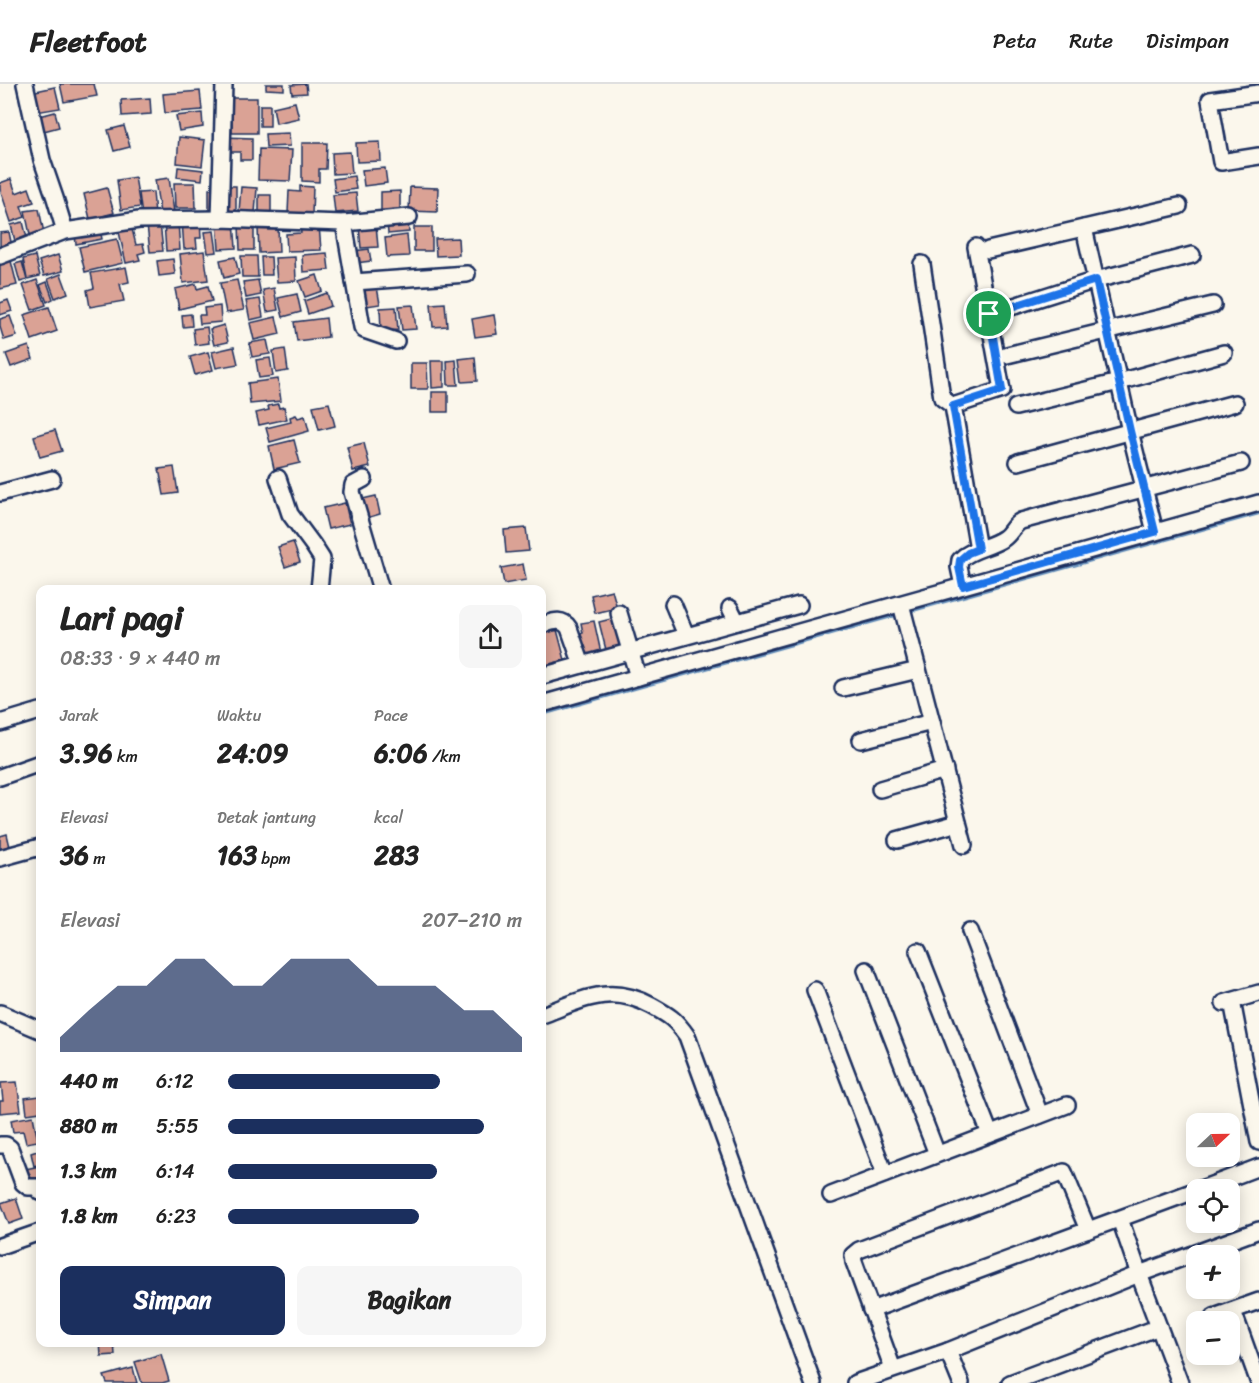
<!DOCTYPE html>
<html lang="id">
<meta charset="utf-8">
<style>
:root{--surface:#fff;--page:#f6f6f6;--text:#222;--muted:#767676;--line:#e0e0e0;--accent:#1b2f5e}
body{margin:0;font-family:Sriracha,sans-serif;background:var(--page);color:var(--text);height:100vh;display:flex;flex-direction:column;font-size:22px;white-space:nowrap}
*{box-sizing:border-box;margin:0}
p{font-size:20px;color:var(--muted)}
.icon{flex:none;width:33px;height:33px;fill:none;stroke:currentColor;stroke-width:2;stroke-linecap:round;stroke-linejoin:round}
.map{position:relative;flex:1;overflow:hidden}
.sheet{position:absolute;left:36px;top:501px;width:510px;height:762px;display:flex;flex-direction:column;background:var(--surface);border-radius:12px;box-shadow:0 3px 15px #0003}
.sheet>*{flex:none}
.needle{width:39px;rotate:68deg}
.tools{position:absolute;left:1186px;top:1029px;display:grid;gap:12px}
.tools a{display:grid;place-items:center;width:54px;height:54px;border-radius:12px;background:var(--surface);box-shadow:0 3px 15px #0003;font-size:30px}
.pin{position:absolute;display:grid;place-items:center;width:51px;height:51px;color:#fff;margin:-26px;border:3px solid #fff;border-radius:50%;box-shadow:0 2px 6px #0007}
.round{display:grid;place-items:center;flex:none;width:63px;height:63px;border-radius:12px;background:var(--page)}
.summary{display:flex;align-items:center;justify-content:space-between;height:102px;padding:0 24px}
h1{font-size:33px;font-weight:800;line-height:45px}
.stats{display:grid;grid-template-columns:repeat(3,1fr);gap:9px;height:102px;padding:6px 24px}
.stats div{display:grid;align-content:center}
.stats b{font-size:26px;font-weight:800}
.stats small{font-size:16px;font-weight:400}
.stats p{font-size:16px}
.chart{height:168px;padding:12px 24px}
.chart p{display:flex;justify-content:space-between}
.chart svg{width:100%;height:108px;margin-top:6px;fill:var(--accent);opacity:.7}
.primary-button{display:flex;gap:12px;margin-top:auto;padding:12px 24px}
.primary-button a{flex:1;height:69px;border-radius:12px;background:var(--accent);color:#fff;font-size:24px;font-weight:800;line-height:69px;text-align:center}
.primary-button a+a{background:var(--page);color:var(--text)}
ul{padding:0 24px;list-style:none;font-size:20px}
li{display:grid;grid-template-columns:96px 72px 1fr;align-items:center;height:45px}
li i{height:15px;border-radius:8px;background:var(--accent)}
header{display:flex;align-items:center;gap:36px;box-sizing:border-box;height:84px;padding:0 30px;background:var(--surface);border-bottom:2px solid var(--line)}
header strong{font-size:28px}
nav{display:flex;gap:33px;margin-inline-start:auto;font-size:21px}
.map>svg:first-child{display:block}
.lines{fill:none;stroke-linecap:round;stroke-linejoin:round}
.stream{stroke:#6892bd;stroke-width:4}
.building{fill:#daa295;stroke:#1b2f5e;stroke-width:1.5}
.minor-casing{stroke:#1b2f5e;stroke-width:20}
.minor{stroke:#fbf7ec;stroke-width:15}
.route-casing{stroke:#fff;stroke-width:12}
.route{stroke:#1a73e8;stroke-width:8}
</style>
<header>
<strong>Fleetfoot</strong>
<nav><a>Peta</a><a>Rute</a><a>Disimpan</a></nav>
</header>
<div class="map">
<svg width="1259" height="1299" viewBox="0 0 1259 1299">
<rect width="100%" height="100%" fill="#fbf7ec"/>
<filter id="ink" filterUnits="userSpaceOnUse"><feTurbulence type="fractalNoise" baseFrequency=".0167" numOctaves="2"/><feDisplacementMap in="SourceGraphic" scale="12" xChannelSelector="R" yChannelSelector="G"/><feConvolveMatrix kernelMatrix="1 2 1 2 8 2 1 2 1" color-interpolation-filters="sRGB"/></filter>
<g filter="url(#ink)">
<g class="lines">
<g class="stream">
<polyline points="906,528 1259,429"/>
<polyline points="542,630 899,530"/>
</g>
</g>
<g class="building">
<polygon points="60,0 94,0 97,12 64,18"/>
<polygon points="266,0 284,0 284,6 266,5"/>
<polygon points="306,0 307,9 292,10 291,1"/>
<polygon points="55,3 60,24 36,28 31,8"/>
<polygon points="200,7 202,26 165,29 163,10"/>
<polygon points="150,14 151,30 122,32 121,16"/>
<rect x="232" y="14" width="25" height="35"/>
<polygon points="295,18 299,34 276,39 273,23"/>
<rect x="260" y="21" width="10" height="21"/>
<polygon points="55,28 59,43 40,48 36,33"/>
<polygon points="202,29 203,43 179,47 176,32"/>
<polygon points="124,42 130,63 114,67 108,46"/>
<polygon points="289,49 290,62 266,63 265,50"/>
<polygon points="179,53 205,56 202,82 177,79"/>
<polygon points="223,53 252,54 252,76 240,76 240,68 223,68"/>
<polygon points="380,58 381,77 357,78 356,59"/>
<polygon points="302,59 327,59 326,85 319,85 319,98 302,97"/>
<polygon points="259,65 292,66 290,97 258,96"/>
<polygon points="350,68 352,89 333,90 332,69"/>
<polygon points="178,83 203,86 202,96 177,93"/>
<polygon points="385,84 387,99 364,102 362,86"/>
<polygon points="354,92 356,105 335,108 333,95"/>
<polygon points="135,93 140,123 121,126 117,96"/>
<polygon points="169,94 174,128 160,129 155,96"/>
<polygon points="11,95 16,109 29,104 34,118 21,122 25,133 11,138 0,105 0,99"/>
<polygon points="174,99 195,99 196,124 175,124"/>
<polygon points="222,102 236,102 236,129 222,128"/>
<polygon points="300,102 313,103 312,130 288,129 289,107 300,108"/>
<polygon points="241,103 257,104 255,129 239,128"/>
<polygon points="410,103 438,104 437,128 409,127"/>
<polygon points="107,104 114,129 90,135 84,110"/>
<polygon points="209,105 219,105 218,128 209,127"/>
<polygon points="400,107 400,128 381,128 381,108"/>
<polygon points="153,108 155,130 142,132 139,109"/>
<polygon points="356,109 358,127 335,129 333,111"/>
<rect x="259" y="111" width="12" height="19"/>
<polygon points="39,125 44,149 30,151 25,127"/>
<polygon points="200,136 201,154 196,154 197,164 184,165 182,137"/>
<polygon points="408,136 409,148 388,150 387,138"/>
<polygon points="234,137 236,164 219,165 217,138"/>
<polygon points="23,138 28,158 16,161 11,141"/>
<polygon points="178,138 180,166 166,167 164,139"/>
<polygon points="160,139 163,167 150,168 147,141"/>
<polygon points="239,141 254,141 254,166 240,166"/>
<polygon points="319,141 321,166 287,167 286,150 301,149 300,142"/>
<polygon points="376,141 378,163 361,164 359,142"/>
<polygon points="278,143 279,168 259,169 258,144"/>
<rect x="414" y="143" width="18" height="24"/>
<polygon points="132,145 136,161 143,160 145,168 138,170 140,176 126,179 119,148"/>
<polygon points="100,146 102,155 76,160 75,151"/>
<polygon points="214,147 217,168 208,169 205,148"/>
<polygon points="9,148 12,163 0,166 0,149"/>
<polygon points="407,151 409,172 387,173 385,154"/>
<polygon points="458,154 459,171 436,172 435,155"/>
<polygon points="117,155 123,179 85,188 79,163"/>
<polygon points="369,165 371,177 356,179 354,167"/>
<polygon points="204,167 208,196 183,199 180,170"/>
<polygon points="327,169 329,186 303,188 302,171"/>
<polygon points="58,171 63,187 44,192 39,177"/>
<polygon points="35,172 40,192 27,195 23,175"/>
<polygon points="241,172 257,172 258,193 242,193"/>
<polygon points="235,173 239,190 224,194 220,176"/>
<polygon points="261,173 271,173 272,191 262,191"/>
<polygon points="295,173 296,197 277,198 275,174"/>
<polygon points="173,175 175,190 159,192 157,177"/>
<polygon points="11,177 17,201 0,205 0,180"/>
<polygon points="22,178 27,196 20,198 15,180"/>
<polygon points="126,183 129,198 120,200 124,217 90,223 87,206 94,204 91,189"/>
<polygon points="61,190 68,209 55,214 48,195"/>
<polygon points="317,191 322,207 305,213 299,197"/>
<polygon points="37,196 46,221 32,226 23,201"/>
<polygon points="237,196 244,226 226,229 220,199"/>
<polygon points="258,196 261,211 246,214 243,198"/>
<polygon points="47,198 53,215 47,218 40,201"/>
<polygon points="196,200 197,205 208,202 212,217 179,225 175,205"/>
<polygon points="377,203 380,220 367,222 364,204"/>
<polygon points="274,204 278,226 267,228 263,206"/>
<polygon points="327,209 331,222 308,230 304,217"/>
<polygon points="297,210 301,228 283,233 278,214"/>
<polygon points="260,215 263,233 250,236 246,217"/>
<polygon points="8,216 12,227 0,231 0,219"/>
<polygon points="445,219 447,242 433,243 431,220"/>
<polygon points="413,221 416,245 402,246 399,222"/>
<polygon points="220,222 221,238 200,240 199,231 205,231 204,224"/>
<polygon points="49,223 57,247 32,256 24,231"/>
<polygon points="396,223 398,246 381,247 380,224"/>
<polygon points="191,230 192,242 183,243 182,231"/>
<polygon points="494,231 497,250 475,253 472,235"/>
<polygon points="10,232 17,252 4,256 0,243 0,235"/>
<polygon points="276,233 280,250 254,256 250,239"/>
<polygon points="326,234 328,253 297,257 294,238"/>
<polygon points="224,241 228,258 214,261 210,245"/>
<polygon points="207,243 209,259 195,261 193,245"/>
<polygon points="267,256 270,270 252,273 249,259"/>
<polygon points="29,262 33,275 11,283 6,270"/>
<polygon points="234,263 238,280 216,284 212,268"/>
<polygon points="285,265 288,287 276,289 273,267"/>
<polygon points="208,268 213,286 195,291 190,273"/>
<polygon points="475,273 477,297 462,298 459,275"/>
<polygon points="270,274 273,292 259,294 256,276"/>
<polygon points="456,276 458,301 448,301 447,277"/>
<polygon points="431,277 444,277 444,303 432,304"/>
<polygon points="411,279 427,279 428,305 411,305"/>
<polygon points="278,295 281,317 250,320 248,299"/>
<rect x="432" y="308" width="16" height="20"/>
<polygon points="329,319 335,342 319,346 313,322"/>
<polygon points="278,320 279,324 284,323 287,335 259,341 256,329 269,326 268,322"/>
<polygon points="296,331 298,334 305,332 309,347 270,358 266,344 291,338 290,333"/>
<polygon points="55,346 62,367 40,373 34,352"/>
<polygon points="294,356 300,379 274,385 269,362"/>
<polygon points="364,359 370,383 353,387 347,363"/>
<polygon points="174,383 178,409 164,411 159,385"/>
<polygon points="376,412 380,430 363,435 358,416"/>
<polygon points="345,419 350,440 328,445 323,424"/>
<polygon points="526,444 529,467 506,469 504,446"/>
<polygon points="293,458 300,478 285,483 278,463"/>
<polygon points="523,480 526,496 504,500 501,484"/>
<polygon points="612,506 617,524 595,529 591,511"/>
<polygon points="619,533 626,561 606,566 599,538"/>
<polygon points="594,537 601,569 581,573 576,551 583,549 581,539"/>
<polygon points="556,542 565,576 546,581 542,565 542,546"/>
<polygon points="7,750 10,763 0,765 0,752"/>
<polygon points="17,998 21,1027 0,1029 0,1017 3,1017 1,999"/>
<polygon points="40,1012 40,1028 27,1030 25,1014"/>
<polygon points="33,1032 38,1057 26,1059 23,1047 13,1048 11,1036"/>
<polygon points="40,1066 40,1080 34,1082 31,1069"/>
<polygon points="40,1082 40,1098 29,1100 25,1085"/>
<polygon points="16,1114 23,1135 9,1140 1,1119"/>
<polygon points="100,1258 114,1258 115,1271 101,1272"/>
<polygon points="161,1270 169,1297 162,1299 142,1299 135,1278"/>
<polygon points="133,1284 137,1299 107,1299 104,1292"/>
</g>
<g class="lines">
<g class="minor-casing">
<g id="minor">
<polyline points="25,0 42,76 55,114 65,147"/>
<polyline points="1259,9 1210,16 1221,78 1259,72"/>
<polyline points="220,135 224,0"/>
<polyline points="344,139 362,243 364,246 396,257"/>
<polyline points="1084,144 1130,347 1155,448"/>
<polyline points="988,166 1179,122"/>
<polyline points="0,172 65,147 139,136 220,135 344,139 409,133"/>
<polyline points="922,180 942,314 953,322 978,465"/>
<polyline points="354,198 467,190"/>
<polyline points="989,230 1096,196 1192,171"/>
<polyline points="1007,271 1213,221"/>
<polyline points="953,322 1002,306 976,163"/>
<polyline points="1016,323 1119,298 1224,269"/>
<polyline points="1018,378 1235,319"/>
<polyline points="278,394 290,430 313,461 322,475 319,506"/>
<polyline points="364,395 353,401 352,408 381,506"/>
<polyline points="0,409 52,395"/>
<path d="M963,502L959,483L960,476C972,464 990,464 1004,454C1011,449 1013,441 1021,437L1241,379"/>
<polyline points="673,520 686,551"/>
<polyline points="901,520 964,761"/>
<polyline points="730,524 737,538"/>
<polyline points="619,529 638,593"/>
<path d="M542,541C552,538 562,533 569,544L582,581"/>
<polyline points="542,592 799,521"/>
<polyline points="843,604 918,586"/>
<polyline points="542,620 1259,419"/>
<polyline points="0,639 40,627"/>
<polyline points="861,656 932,638"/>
<polyline points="0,693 40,679"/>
<polyline points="880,705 945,686"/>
<polyline points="897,756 958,739"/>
<polyline points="0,774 40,763"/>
<polyline points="970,847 1040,1031"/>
<polyline points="918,867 990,1050"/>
<polyline points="866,886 937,1070"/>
<polyline points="815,906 885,1090"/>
<polyline points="1232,917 1259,1058"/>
<polyline points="1224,919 1259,909"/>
<polyline points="0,929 40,946"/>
<path d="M542,931C582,916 610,899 652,922C670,932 675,935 687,952L813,1299"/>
<polyline points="0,1061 6,1061 10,1064 23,1099 28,1103 37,1103 40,1108"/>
<polyline points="1198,1106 1259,1083"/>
<polyline points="831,1111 1067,1021"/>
<polyline points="1120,1135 1139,1190 1180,1299"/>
<polyline points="0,1162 40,1148"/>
<polyline points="871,1226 1197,1106"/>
<polyline points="1233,1227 1259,1299"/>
<polyline points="1214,1233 1259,1217"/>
<polyline points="948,1267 1139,1190 1259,1146"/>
<polyline points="893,1285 854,1178 853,1171 859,1166 1064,1088 1088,1146"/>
<polyline points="855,1299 948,1267 961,1299"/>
<polyline points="1010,1299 1159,1243"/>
</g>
</g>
<use href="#minor" class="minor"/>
</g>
</g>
<g class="lines" filter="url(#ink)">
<g class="route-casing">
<polygon id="route" points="1096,196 1130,347 1155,448 963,502 959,483 960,476 968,469 978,465 953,322 1002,306 989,230"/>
</g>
<use href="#route" class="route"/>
</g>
</svg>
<div class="tools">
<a><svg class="needle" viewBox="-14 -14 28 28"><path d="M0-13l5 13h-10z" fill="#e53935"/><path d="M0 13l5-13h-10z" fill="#767676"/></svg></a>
<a><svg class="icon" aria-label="locate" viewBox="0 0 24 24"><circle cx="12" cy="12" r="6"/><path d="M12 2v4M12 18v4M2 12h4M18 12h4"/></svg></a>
<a>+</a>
<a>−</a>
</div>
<div class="pin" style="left:989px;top:230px;background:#1e9e55"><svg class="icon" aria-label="arrive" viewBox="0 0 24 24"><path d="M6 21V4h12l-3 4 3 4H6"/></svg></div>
<section class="sheet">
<div class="summary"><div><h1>Lari pagi</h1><p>08:33 · 9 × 440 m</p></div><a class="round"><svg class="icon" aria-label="share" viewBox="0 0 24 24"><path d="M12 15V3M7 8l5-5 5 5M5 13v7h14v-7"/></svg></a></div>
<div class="stats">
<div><p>Jarak</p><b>3.96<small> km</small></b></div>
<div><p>Waktu</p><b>24:09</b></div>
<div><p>Pace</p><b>6:06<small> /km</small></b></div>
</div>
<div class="stats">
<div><p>Elevasi</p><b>36<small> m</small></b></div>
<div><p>Detak jantung</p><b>163<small> bpm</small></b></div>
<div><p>kcal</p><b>283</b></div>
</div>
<div class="chart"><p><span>Elevasi</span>207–210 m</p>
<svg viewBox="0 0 160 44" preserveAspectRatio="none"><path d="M0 44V38L10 27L20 17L30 17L40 6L50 6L60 17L70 17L80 6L90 6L100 6L110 17L120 17L130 17L140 27L150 27L160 38V44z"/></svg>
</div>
<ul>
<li><b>440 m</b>6:12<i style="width:72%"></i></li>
<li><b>880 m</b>5:55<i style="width:87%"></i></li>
<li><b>1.3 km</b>6:14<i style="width:71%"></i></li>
<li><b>1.8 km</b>6:23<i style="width:65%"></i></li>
</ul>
<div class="primary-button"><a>Simpan</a><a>Bagikan</a></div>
</section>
</div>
